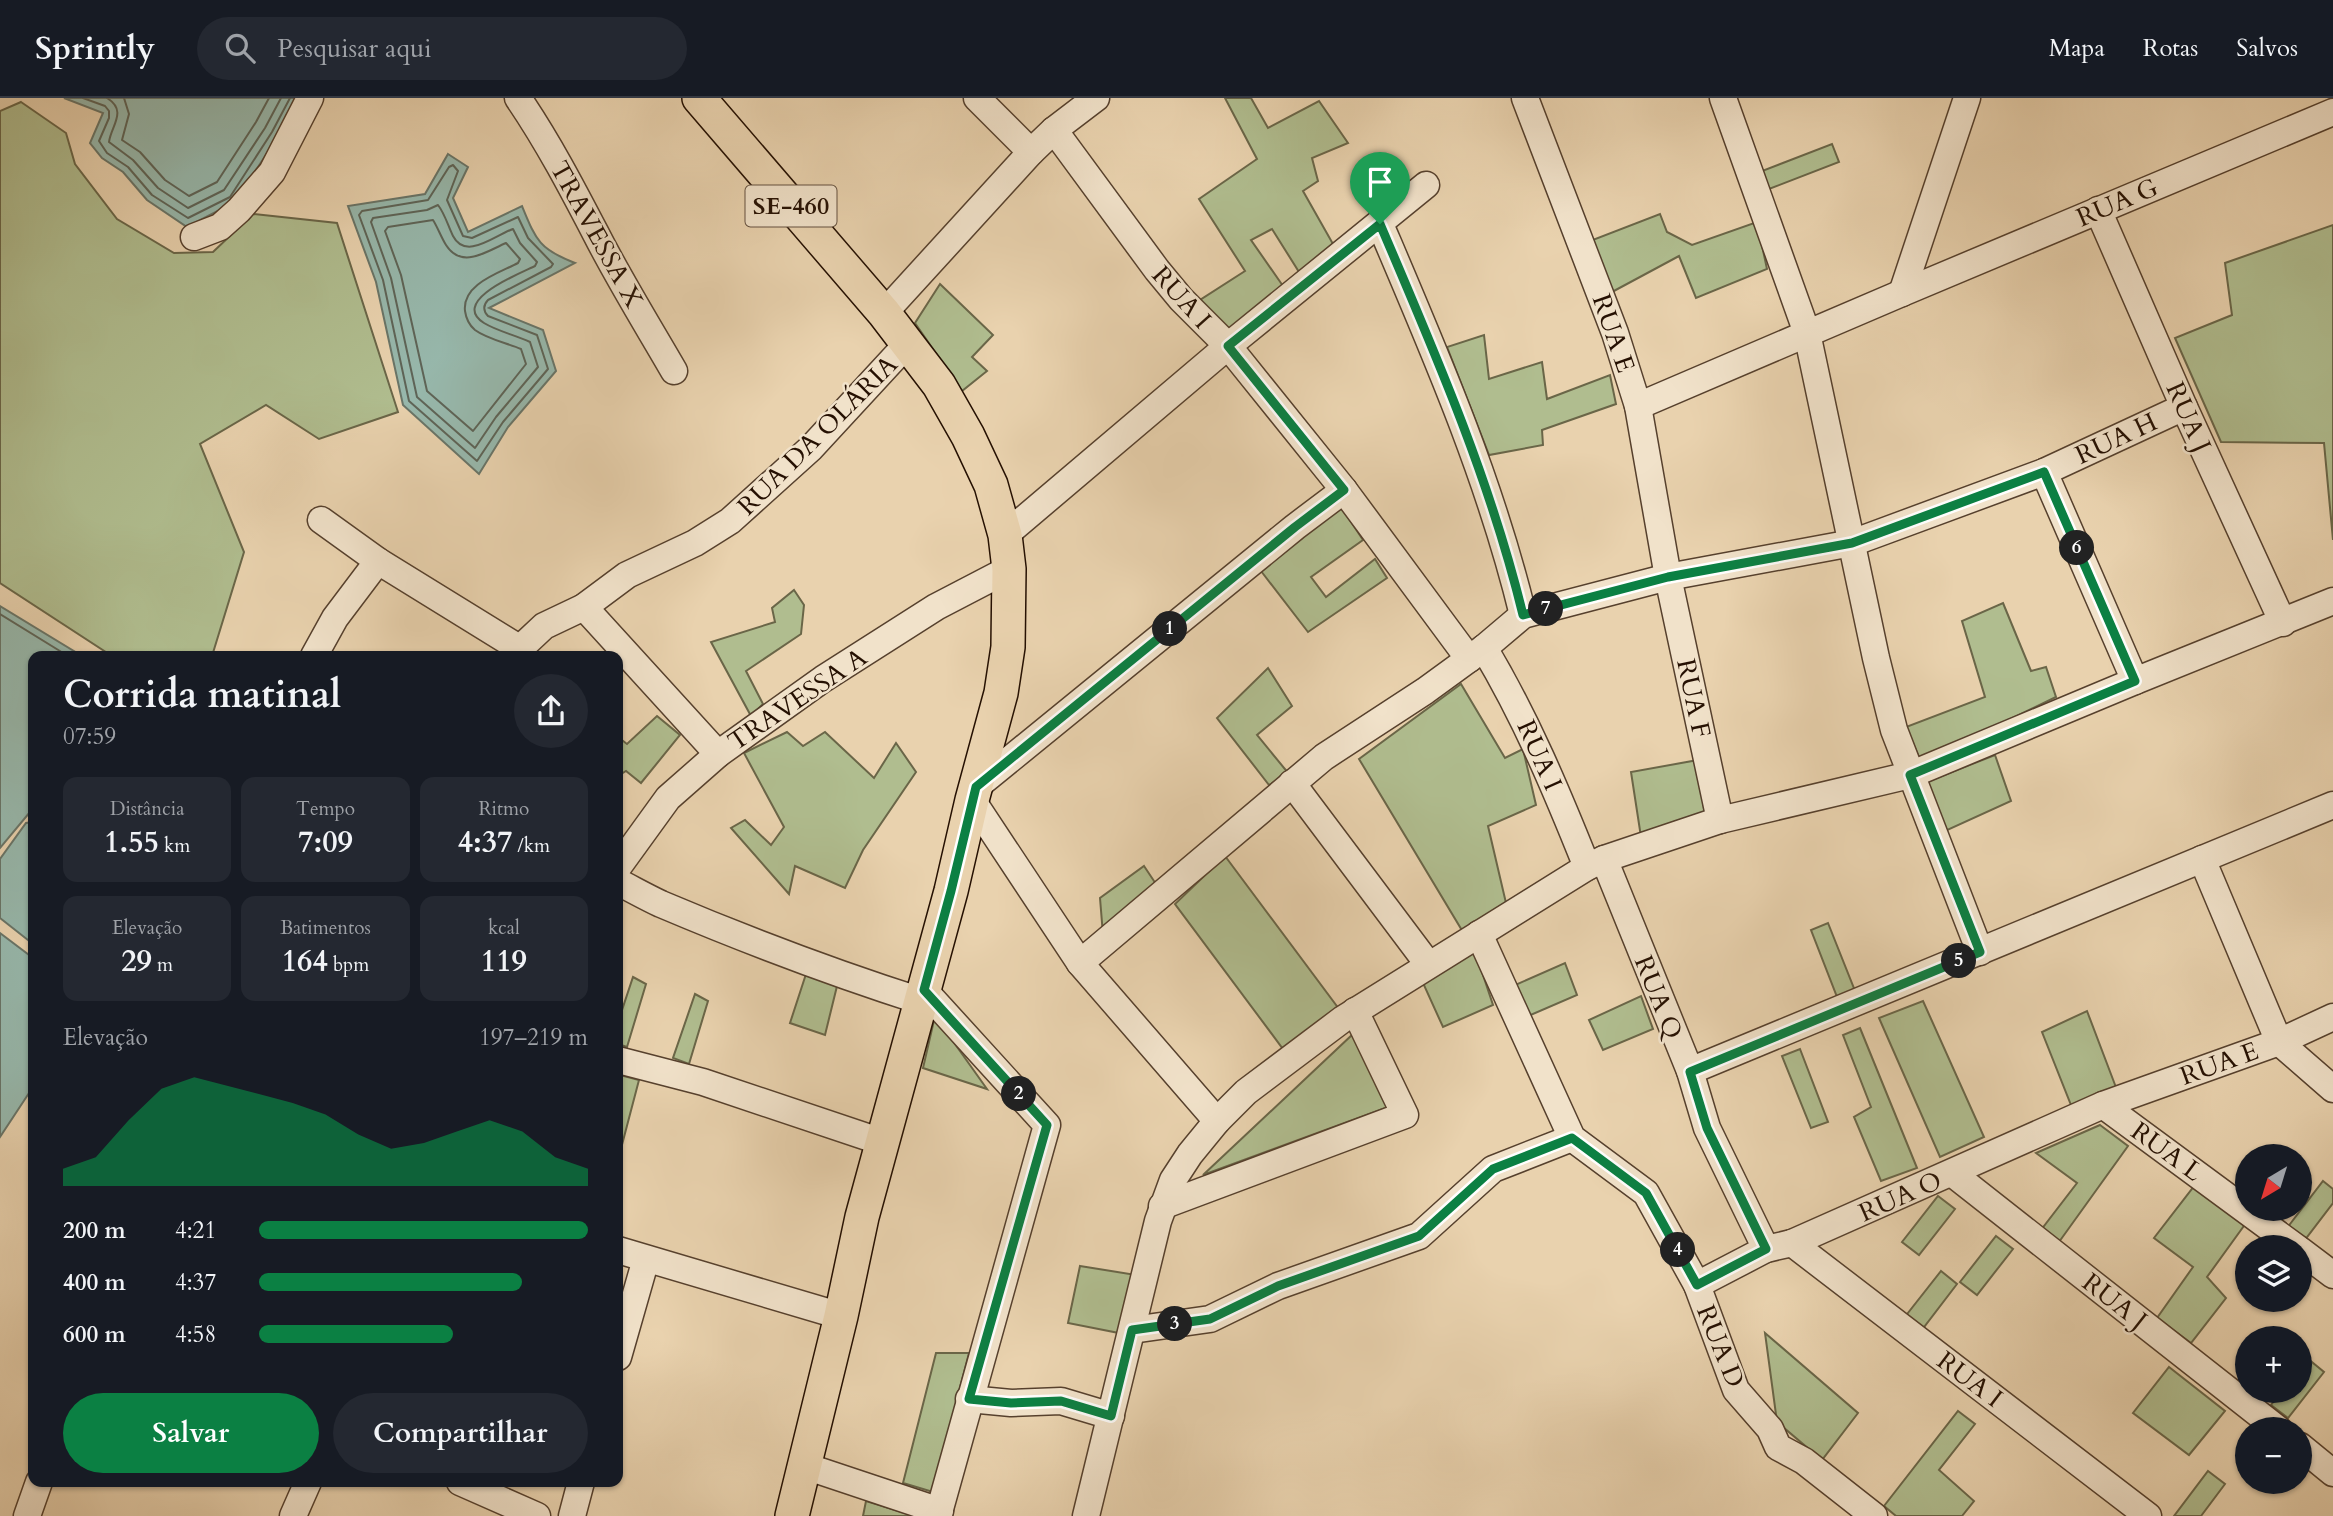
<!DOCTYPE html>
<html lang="pt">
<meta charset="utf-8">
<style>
:root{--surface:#171b24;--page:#242831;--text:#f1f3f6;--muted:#9ea1a6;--line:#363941;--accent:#0b8043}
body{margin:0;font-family:Cardo,serif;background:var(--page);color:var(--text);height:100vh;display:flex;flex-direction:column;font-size:26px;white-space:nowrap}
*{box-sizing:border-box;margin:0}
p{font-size:23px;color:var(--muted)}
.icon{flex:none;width:38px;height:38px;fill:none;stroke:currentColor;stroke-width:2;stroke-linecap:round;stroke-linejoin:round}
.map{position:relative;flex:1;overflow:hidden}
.details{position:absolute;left:28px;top:553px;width:595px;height:836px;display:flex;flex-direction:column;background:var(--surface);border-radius:14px;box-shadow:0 2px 5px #0004}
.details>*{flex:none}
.needle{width:46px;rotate:218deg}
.controls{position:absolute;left:2235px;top:1046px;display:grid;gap:14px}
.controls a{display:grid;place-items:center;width:77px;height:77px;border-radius:50%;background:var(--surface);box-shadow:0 2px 5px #0004;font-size:35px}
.pin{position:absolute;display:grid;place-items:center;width:60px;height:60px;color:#fff;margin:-72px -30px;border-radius:50% 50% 50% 0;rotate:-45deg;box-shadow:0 0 7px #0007}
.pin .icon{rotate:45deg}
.km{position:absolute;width:35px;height:35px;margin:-18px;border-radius:50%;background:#222;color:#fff;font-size:19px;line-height:35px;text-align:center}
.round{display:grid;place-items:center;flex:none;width:74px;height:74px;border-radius:37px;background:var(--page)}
.summary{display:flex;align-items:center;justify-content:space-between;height:119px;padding:0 35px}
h1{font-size:38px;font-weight:700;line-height:52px}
.stats{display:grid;grid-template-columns:repeat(3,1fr);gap:10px;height:119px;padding:7px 35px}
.stats div{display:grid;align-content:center;border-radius:14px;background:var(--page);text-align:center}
.stats b{font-size:30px;font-weight:700}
.stats small{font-size:19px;font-weight:400}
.stats p{font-size:19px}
.chart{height:196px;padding:14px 35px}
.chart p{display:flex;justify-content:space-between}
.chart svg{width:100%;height:126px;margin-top:7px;fill:var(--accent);opacity:.7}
.cta{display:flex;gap:14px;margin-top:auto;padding:14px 35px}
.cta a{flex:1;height:80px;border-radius:42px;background:var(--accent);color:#fff;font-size:28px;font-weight:700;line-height:80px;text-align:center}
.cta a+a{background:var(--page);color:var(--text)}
ul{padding:0 35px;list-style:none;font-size:23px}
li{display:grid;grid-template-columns:112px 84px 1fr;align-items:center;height:52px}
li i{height:18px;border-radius:9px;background:var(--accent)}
header{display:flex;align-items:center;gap:42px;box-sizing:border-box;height:98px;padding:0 35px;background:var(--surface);border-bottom:2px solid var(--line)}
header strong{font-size:33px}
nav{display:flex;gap:38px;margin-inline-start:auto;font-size:24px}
.search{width:490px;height:63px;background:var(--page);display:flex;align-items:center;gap:18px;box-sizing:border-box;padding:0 24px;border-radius:38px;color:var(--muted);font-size:26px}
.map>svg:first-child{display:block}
.green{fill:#b0bd8f;stroke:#6a6648;stroke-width:2}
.water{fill:#97b8ac;stroke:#697568;stroke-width:2}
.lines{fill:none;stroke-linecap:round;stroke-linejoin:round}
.shore{stroke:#5e6457;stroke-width:2}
.minor-casing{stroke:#56402d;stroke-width:29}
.major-casing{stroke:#251002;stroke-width:36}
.minor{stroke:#f1e2ca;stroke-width:26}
.major{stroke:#e9d2ae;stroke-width:33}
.route-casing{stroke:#fff;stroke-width:14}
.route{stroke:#0b8043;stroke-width:9}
.labels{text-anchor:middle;stroke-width:5;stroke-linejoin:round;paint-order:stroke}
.shield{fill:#f1e2ca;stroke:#624f3e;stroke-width:2}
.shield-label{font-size:24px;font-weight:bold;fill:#251002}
.street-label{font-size:26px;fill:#251002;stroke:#f1e2ca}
</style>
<header>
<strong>Sprintly</strong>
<div class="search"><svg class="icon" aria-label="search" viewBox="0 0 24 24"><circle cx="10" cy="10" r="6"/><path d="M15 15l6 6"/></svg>Pesquisar aqui</div>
<nav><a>Mapa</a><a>Rotas</a><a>Salvos</a></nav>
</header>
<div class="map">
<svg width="2333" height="1418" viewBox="0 0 2333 1418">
<rect width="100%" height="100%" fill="#e9d2ae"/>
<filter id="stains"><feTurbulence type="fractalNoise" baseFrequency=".00286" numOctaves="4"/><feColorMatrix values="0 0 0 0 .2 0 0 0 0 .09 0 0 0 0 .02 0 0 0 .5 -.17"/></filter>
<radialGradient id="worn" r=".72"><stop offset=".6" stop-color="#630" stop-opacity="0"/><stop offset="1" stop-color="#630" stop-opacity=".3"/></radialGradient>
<g class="green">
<polygon points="1225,0 1251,0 1268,30 1319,3 1348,45 1312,60 1318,83 1303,93 1333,146 1299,174 1272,131 1251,142 1283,188 1230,232 1200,202 1245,173 1199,101 1257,61"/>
<polygon points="21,4 66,35 75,66 117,121 174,155 213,154 253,116 337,125 398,314 319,341 266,307 200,346 244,454 212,558 112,558 0,485 0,13"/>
<polygon points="1832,46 1839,64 1769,91 1762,73"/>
<polygon points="1660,116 1667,134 1692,147 1757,124 1767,171 1696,200 1679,158 1612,194 1590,143"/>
<polygon points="2333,127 2333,442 2324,345 2221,344 2175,240 2232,217 2225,165"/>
<polygon points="940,186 993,237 972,259 987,273 962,293 915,225"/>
<polygon points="1484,237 1489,281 1542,264 1547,301 1610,277 1616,306 1542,332 1543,347 1489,357 1447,249"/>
<polygon points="1340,407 1363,442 1311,479 1326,499 1375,461 1387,480 1308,534 1261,473"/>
<polygon points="794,492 804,507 801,536 746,573 763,606 751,618 711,544 775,524 772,510"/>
<polygon points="2003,505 2031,573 2046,569 2056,599 1921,664 1906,629 1985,599 1962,523"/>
<polygon points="1268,570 1292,608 1257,637 1289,676 1269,687 1217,620"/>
<polygon points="1461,586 1505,660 1523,651 1536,707 1488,728 1506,805 1463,834 1359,661"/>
<polygon points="657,618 680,637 641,685 626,673 618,678 618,639 627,646"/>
<polygon points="787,634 803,648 825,634 874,680 896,645 916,674 863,752 845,790 795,768 789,796 731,730 745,722 771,747 784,729 744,655"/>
<polygon points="1995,657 2011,703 1943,734 1924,685"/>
<polygon points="1698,662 1705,719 1641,739 1631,674"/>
<polygon points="1225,758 1339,911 1283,951 1175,806"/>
<polygon points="1144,768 1156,786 1103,837 1100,800"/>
<polygon points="1828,825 1857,898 1839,904 1811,832"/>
<polygon points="1475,853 1493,907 1443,929 1423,885"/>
<polygon points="1565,865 1577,897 1526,919 1513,888"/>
<polygon points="806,876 837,888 825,937 790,925"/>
<polygon points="633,879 646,886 627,949 618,946 618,924"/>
<polygon points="695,896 708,903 689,966 673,960"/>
<polygon points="1641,898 1653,931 1603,952 1589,922"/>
<polygon points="1923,903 1984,1039 1940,1059 1879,920"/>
<polygon points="2087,913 2117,992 2071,1007 2042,934"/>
<polygon points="935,918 987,991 923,970"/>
<polygon points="1860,930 1917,1070 1881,1083 1854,1019 1871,1009 1843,937"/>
<polygon points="1353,936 1388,1009 1203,1077"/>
<polygon points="1800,951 1828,1024 1811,1030 1782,958"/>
<polygon points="620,977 639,982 618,1062 618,983"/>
<polygon points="2100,1027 2128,1048 2059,1144 2041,1132 2077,1085 2036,1055"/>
<polygon points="2323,1083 2333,1091 2333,1105 2304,1143 2287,1130"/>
<polygon points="2195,1087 2246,1125 2207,1179 2226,1200 2191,1245 2157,1220 2193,1169 2154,1140"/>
<polygon points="1938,1098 1955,1111 1919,1157 1902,1144"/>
<polygon points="1996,1138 2013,1151 1977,1197 1960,1184"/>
<polygon points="1080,1168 1136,1177 1119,1235 1068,1225"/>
<polygon points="1941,1173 1957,1186 1921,1233 1904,1220"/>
<polygon points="1765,1235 1858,1315 1822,1362 1777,1324"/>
<polygon points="936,1255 969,1255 933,1394 903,1385"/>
<polygon points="2307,1260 2324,1274 2288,1320 2271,1307 2282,1293 2300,1293 2300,1270"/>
<polygon points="2169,1269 2225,1313 2189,1357 2133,1315"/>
<polygon points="1958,1313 1975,1326 1939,1372 1974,1403 1962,1418 1896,1418 1884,1408"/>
<polygon points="2208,1373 2225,1386 2201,1418 2174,1418"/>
<polygon points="866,1403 915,1418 863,1418"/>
</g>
<g class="water">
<polygon points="64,0 298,0 279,37 235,104 187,129 147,102 123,74 102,60 90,45 103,15"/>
<path d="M448,56L468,69L453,100L468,134L522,108C536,142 539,151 575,165L489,210L543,232L556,273L508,329L479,376L403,307L376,184L348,108L425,96Z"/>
<polygon points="0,508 82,558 33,558 33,715 30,714 0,750"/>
<polygon points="33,724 33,846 0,820 0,761 26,725"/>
<polygon points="0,835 33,860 33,989 0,1039"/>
</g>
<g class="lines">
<g class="shore">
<polyline points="83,0 105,8 109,13 109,20 99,43 107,55 128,69 152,97 188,120 230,99 272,34 290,0"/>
<path d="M107,0C128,13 111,28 109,44L133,62L158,90L188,110L224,92L265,30L281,0"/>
<polyline points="124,0 129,16 122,42 140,54 165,82 189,98 217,84 256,24 269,0"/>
<path d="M453,67L458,73L447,102L463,138L472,140L518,119L528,140L553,166L551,169L488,202C483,207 483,213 488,218L537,237L548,271L503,324L477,363L409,303L383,182L359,117L362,113L428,102L449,69Z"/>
<path d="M438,107C445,116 448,128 453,138C466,163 495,137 513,131L520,145L537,164L535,168C521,175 449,203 484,225C497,233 515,237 530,244L538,269L496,319L475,350L417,299L391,180L371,124L373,120L427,112Z"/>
<path d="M433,122C438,130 441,139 446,147C462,172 487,153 506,145L520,161L518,165C499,175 462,186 465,213C466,220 469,227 475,232C487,241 507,245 521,251L526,266L473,333L427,293L401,177L385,133L388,129Z"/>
<polyline points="0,516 68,558"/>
</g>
<g class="minor-casing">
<g id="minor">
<path d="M518,0C548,44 572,90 596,136C620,183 648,228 674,273"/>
<polyline points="977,0 1031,54"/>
<polyline points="1525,0 1615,235 1638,308 1668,479 1720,722"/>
<polyline points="1723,0 1807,235 1876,560 1894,632 1980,854"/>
<polyline points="1054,32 1157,172 1181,201 1228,248 1344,392 1469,561"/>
<polyline points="2098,112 2184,309 2283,525"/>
<path d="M1380,126C1435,255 1490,381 1523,517"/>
<polyline points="194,139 220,129 239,112 272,74 310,0"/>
<polyline points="1902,195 1967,0"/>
<polyline points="884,215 1031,54 1054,32 1096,0"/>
<polyline points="1638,308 1902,195 2333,14"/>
<polyline points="2044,374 2135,583"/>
<polyline points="321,422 378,463 519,550"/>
<polyline points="1005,437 1228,248 1426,87"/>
<polyline points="584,509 718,656"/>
<path d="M1484,550C1526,620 1557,694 1587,769"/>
<polyline points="314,558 335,520 378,463"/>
<polyline points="512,558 544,528 584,509 627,477 695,445 730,423 811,350 908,245"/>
<polyline points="1292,685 1428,866"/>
<polyline points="976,689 1295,429 1344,392"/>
<polyline points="972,702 1080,865 1217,1023"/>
<polyline points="1604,761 1690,973 1707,1030 1766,1151"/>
<polyline points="2202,761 2279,944 2333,991"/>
<polyline points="618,769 668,700 718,656 823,581 936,509 1009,471"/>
<path d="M618,784C632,791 646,799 661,806C746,842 833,875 921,903"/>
<polyline points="1479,836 1572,1040 1646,1095 1697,1187 1736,1292 1770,1331 1778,1349 1804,1363 1874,1418"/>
<polyline points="1080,865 1324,659 1425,593 1484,550 1523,517 1668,479 1852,445 2044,374 2184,309"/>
<polyline points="924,892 1047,1027 938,1418"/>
<polyline points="618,962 703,984 882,1044"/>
<polyline points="1690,973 2333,707"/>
<polyline points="2103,1007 2297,1150"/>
<polyline points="1952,1075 2279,1332"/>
<polyline points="1162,1108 1405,1017 1355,913"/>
<polyline points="1792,1145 2148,1418"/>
<polyline points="618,1152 841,1218"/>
<polyline points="2300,1152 2333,1177"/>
<polyline points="1697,1187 1766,1151 1792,1145 2103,1007 2279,944 2333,919"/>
<polyline points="1132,1232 1210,1221 1278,1188 1419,1138 1493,1071 1572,1040"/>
<polyline points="618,1259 646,1161"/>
<polyline points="969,1301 1011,1305 1061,1303 1111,1318"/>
<polyline points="2300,1348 2333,1375"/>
<polyline points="805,1368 940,1413"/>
<polyline points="460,1384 537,1418"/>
<polyline points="27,1418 39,1384"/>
<polyline points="293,1418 308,1384"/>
<polyline points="572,1418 581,1384"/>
<polyline points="1086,1418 1158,1123 1173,1082 1190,1056 1217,1023 1246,994 1343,921 1587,769 1604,761 1720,722 1910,677 2135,583 2333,503"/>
</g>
</g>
<g class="major-casing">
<polyline id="major" points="699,0 884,215 939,287 968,338 991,387 1005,437 1009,471 1008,549 1001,595 972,702 951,793 862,1119 841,1218 792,1418"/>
</g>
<use href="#minor" class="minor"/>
<use href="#major" class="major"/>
</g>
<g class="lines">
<g class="route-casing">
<path id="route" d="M1380,126C1435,255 1490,381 1523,517L1668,479L1852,445L2044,374L2135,583L1910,677L1980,854L1690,974L1707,1030L1766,1151L1697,1187L1646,1095L1572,1040L1493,1071L1419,1138L1278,1188L1210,1221L1132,1232L1111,1318L1061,1303L1011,1305L969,1301L1047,1027L924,892L951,793L976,689L1295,429L1344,392L1228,248Z"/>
</g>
<use href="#route" class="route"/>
</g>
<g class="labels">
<rect class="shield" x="745.5" y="87.5" width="91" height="41" rx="5"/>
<g class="shield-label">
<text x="791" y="116">SE-460</text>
</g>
<g class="street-label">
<text transform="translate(2117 104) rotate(-23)" y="9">RUA G</text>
<text transform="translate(597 136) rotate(61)" y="9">TRAVESSA X</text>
<text transform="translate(1182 199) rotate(48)" y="9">RUA I</text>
<text transform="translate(1614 235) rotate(71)" y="9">RUA E</text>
<text transform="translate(2189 319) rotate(66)" y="9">RUA J</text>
<text transform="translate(817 337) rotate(-45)" y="9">RUA DA OLÁRIA</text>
<text transform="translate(2116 340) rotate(-25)" y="9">RUA H</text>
<text transform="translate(1694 600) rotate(78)" y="9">RUA F</text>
<text transform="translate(797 601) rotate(-34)" y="9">TRAVESSA A</text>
<text transform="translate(1540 657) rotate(66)" y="9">RUA I</text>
<text transform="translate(1659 899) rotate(68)" y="9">RUA Q</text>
<text transform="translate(2219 965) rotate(-20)" y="9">RUA E</text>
<text transform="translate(2167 1053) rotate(36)" y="9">RUA L</text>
<text transform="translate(1900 1098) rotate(-24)" y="9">RUA O</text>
<text transform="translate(2115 1203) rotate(38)" y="9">RUA J</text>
<text transform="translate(1721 1248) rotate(68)" y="9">RUA D</text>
<text transform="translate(1970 1281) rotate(37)" y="9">RUA I</text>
</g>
</g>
<rect width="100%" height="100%" filter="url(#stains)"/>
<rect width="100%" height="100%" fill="url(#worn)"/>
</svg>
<div class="controls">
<a><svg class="needle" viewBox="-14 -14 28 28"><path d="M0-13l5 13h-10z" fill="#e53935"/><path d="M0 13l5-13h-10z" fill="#9ea1a6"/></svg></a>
<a><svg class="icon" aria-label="layers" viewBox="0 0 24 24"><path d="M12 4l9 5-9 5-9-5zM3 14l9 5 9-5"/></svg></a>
<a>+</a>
<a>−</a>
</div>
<div class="pin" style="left:1380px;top:126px;background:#1e9e55"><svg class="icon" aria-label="arrive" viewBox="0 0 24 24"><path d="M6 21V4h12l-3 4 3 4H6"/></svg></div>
<b class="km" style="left:1170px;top:531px">1</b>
<b class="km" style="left:1019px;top:996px">2</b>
<b class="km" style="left:1175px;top:1226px">3</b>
<b class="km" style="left:1678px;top:1152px">4</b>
<b class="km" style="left:1959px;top:863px">5</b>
<b class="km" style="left:2077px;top:450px">6</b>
<b class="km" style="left:1546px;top:511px">7</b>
<section class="details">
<div class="summary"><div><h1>Corrida matinal</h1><p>07:59</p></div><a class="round"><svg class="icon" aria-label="share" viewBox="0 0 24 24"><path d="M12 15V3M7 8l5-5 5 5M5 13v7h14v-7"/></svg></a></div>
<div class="stats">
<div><p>Distância</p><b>1.55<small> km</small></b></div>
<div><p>Tempo</p><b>7:09</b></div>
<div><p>Ritmo</p><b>4:37<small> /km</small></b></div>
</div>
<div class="stats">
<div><p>Elevação</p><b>29<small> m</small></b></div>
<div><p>Batimentos</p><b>164<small> bpm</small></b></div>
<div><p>kcal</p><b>119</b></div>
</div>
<div class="chart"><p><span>Elevação</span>197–219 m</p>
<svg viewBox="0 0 160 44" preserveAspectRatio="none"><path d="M0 44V38L10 34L20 21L30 10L40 6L50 9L60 12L70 15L80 19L90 26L100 31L110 29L120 25L130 21L140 25L150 34L160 38V44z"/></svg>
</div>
<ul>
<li><b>200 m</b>4:21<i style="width:100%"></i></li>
<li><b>400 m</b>4:37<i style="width:80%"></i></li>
<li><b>600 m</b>4:58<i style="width:59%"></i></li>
</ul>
<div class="cta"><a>Salvar</a><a>Compartilhar</a></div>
</section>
</div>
